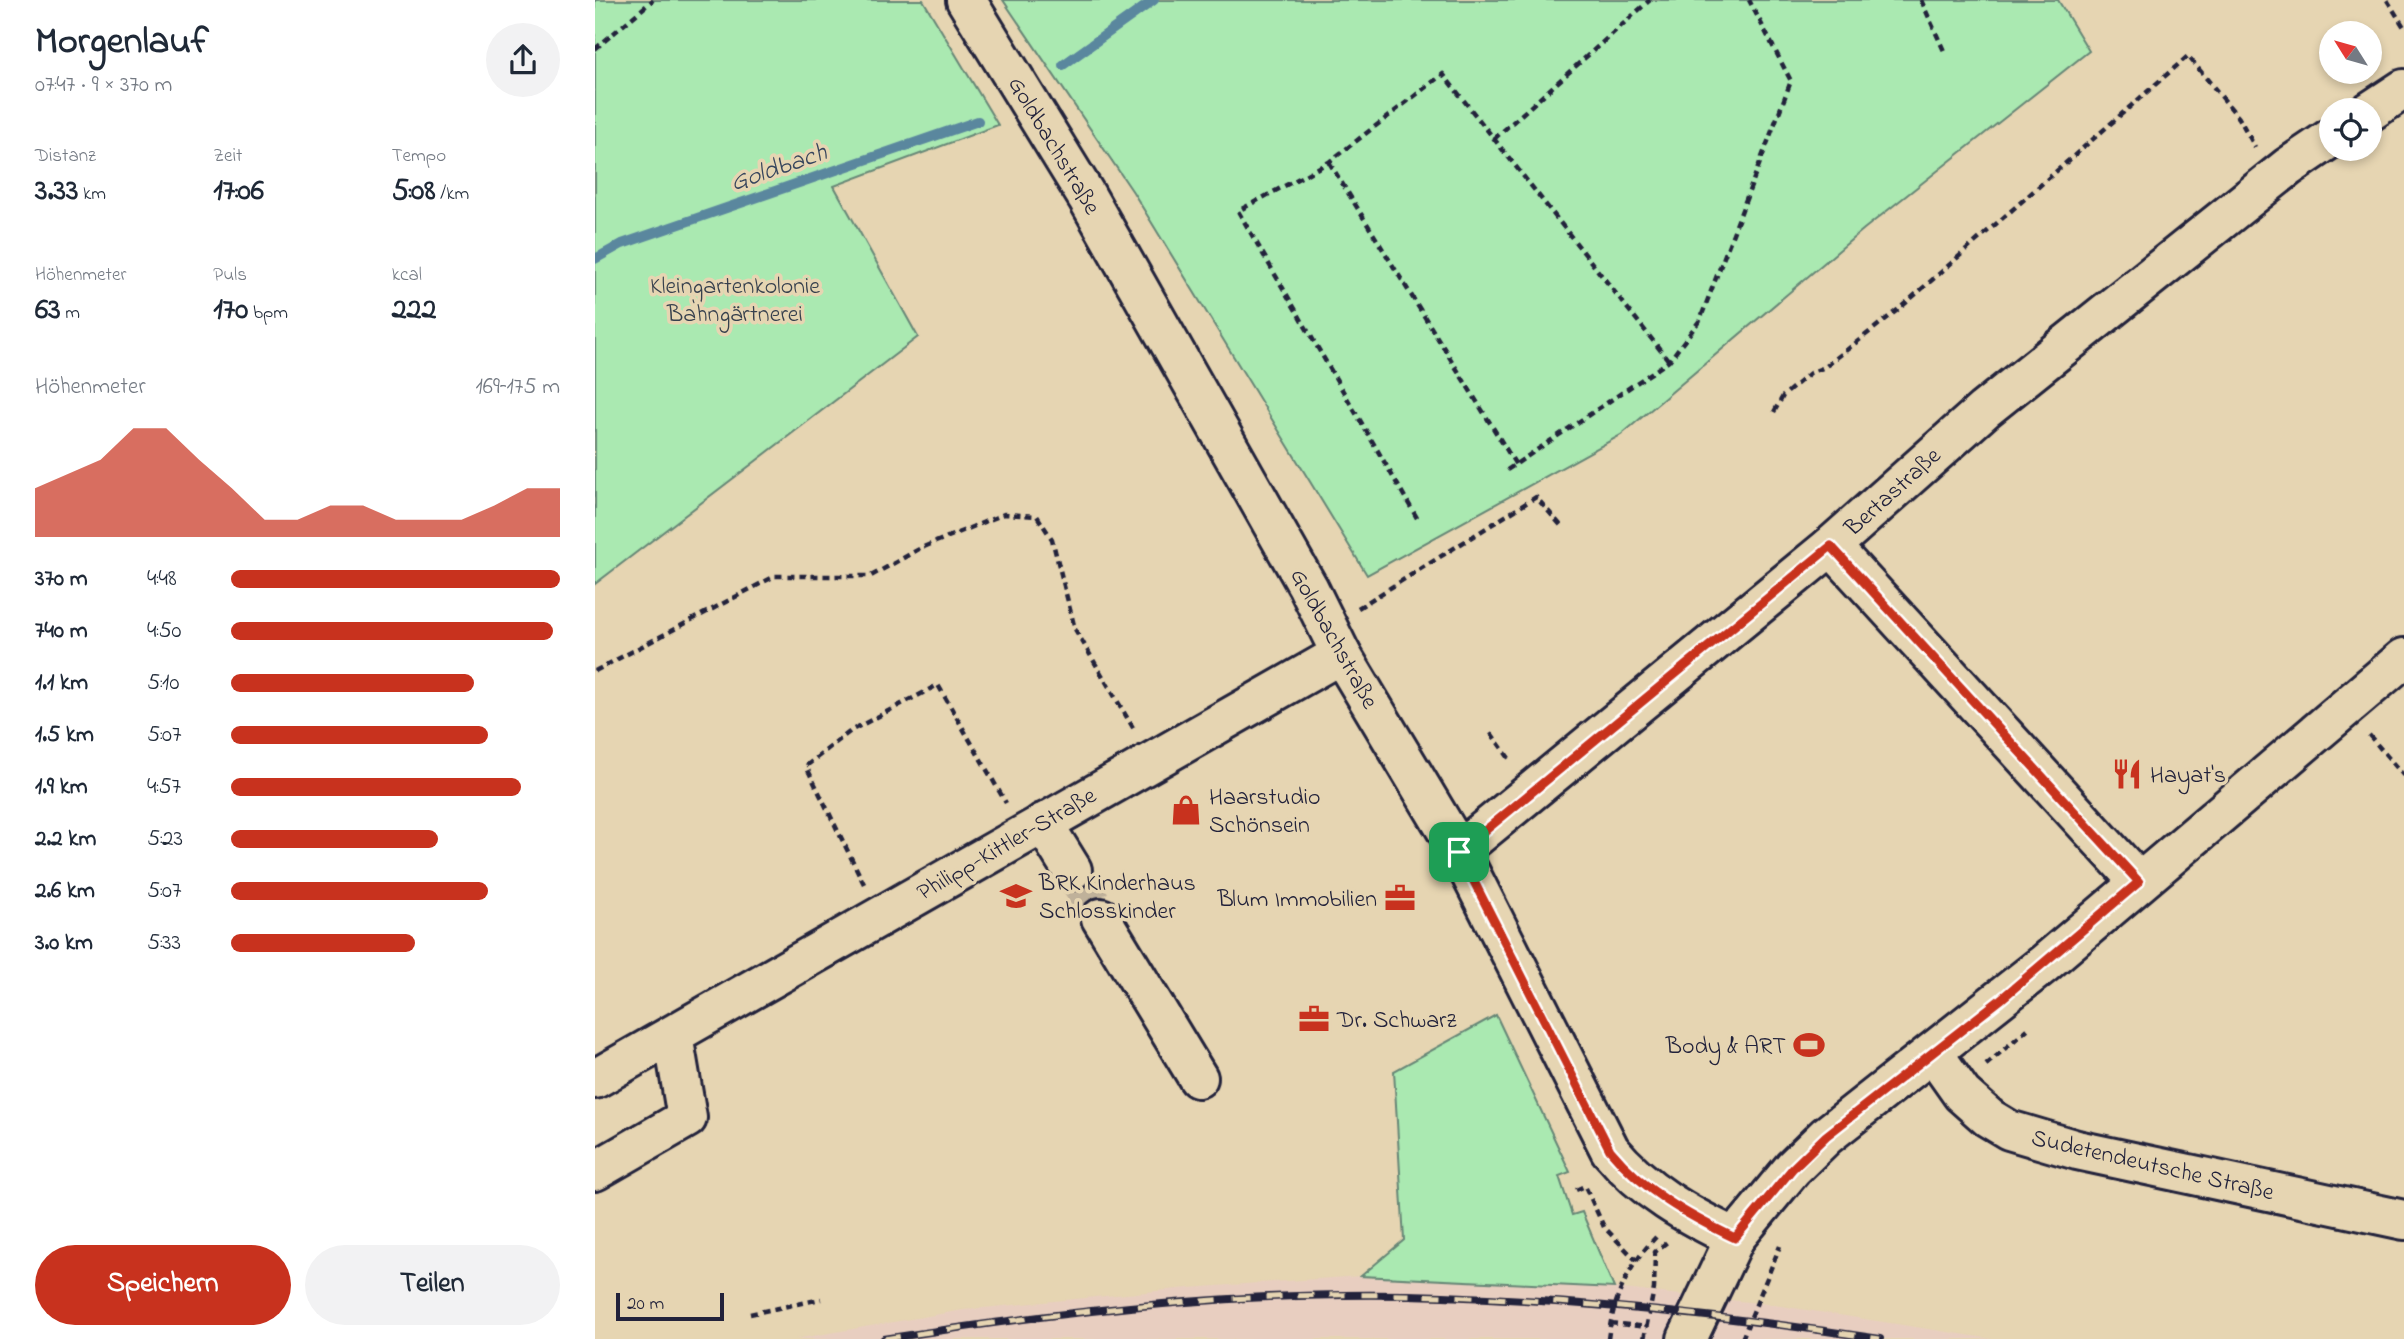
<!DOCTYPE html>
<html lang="de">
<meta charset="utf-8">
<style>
:root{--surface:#fff;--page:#f2f2f3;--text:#1f2937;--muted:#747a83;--accent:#c8321e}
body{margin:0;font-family:"Indie Flower",sans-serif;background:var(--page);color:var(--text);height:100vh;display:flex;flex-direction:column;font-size:26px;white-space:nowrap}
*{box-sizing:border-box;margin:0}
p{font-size:23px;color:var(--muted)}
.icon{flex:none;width:38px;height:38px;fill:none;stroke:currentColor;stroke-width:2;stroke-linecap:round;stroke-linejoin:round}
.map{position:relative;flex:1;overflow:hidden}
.details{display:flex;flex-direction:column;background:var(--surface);width:595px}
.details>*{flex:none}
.needle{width:46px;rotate:307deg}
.fabs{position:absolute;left:1724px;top:21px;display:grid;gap:14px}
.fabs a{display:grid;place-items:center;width:63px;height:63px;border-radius:50%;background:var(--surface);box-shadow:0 4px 10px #0003;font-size:35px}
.scale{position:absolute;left:21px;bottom:18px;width:108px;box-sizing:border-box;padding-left:7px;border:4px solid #22223b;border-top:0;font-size:19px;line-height:24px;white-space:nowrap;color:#22223b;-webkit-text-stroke:5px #e6d5b2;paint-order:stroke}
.pin{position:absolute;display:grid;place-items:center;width:60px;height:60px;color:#fff;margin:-30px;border-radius:14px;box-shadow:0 4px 10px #0006}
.round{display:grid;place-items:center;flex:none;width:74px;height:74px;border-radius:37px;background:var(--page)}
.summary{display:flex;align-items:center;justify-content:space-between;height:119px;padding:0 35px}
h1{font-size:38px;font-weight:800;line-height:52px}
.metrics{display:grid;grid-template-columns:repeat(3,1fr);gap:10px;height:119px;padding:7px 35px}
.metrics div{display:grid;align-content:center}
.metrics b{font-size:30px;font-weight:800}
.metrics small{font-size:19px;font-weight:400}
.metrics p{font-size:19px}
.chart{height:196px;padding:14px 35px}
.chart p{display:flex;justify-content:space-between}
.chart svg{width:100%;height:126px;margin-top:7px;fill:var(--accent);opacity:.7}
.action{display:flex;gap:14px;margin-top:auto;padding:14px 35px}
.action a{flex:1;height:80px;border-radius:42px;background:var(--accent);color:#fff;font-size:28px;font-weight:800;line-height:80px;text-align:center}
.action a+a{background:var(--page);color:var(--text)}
ul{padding:0 35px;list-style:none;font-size:23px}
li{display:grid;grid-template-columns:112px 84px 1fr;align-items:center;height:52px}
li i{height:18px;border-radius:9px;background:var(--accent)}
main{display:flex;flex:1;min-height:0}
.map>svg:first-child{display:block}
.built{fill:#e8cec0}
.green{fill:#aae9b1;stroke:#668676;stroke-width:2}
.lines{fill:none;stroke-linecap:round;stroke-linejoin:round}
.stream{stroke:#5a879e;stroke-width:10}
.minor-tunnel{stroke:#bfb19a;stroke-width:38;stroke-dasharray:38 19;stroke-linecap:butt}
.minor-casing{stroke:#22223b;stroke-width:44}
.path{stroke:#22223b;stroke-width:4.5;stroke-dasharray:7 5;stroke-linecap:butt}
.minor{stroke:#e6d5b2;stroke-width:38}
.rail-casing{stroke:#22223b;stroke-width:8}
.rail{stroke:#e6d5b2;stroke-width:5;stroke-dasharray:16;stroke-linecap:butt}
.route-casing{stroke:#fff;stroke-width:14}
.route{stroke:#c8321e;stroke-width:9}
.labels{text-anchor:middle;stroke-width:7;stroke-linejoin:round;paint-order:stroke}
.street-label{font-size:24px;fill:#22223b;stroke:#e6d5b2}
.park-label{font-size:24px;fill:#36404d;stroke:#e6d5b2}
.poi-label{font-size:24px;fill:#22223b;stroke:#e6d5b2;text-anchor:start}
.water-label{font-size:26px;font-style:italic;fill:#35445c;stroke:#e6d5b2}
</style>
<main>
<section class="details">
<div class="summary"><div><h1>Morgenlauf</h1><p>07:47 · 9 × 370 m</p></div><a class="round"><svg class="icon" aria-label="share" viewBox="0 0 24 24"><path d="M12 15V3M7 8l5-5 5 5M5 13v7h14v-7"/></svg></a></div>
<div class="metrics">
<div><p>Distanz</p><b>3.33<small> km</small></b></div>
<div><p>Zeit</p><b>17:06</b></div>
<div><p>Tempo</p><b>5:08<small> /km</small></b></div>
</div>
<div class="metrics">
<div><p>Höhenmeter</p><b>63<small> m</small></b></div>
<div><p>Puls</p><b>170<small> bpm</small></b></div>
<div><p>kcal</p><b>222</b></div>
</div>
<div class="chart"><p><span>Höhenmeter</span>169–175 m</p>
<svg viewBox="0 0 160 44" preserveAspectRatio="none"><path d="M0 44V27L10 22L20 17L30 6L40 6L50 17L60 27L70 38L80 38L90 33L100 33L110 38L120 38L130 38L140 33L150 27L160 27V44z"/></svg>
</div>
<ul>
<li><b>370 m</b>4:48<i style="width:100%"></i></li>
<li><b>740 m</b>4:50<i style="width:98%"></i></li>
<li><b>1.1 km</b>5:10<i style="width:74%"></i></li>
<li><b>1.5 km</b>5:07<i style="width:78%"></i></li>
<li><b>1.9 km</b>4:57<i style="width:88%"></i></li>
<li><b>2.2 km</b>5:23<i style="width:63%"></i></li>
<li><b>2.6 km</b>5:07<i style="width:78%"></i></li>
<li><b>3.0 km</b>5:33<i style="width:56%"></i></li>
</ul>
<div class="action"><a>Speichern</a><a>Teilen</a></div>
</section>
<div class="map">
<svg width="1809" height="1339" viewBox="0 0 1809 1339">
<rect width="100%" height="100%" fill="#e6d5b2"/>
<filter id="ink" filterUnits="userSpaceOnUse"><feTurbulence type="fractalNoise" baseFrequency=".0143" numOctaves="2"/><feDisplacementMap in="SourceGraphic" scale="14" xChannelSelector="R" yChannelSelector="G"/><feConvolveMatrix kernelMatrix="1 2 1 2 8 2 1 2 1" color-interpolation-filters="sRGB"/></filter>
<g filter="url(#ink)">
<polygon class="built" points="766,1276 1019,1288 1173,1304 1397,1339 200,1339 368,1310 593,1288"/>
<g class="green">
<polygon points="0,0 328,0 403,125 239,186 323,337 0,584"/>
<polygon points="408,0 1463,0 1494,51 1269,229 1026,435 772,575 538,192"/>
<polygon points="901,1015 975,1172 964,1176 977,1215 987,1212 1019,1288 766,1276 809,1240 799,1071"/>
</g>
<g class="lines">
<g class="stream">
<polyline points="468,65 559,0"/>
<polyline points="0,259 27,244 383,121"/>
</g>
<polyline class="minor-tunnel" points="477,870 506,918"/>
<g class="minor-casing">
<g id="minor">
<path d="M371,0L492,197L713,587L746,654L864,851L1015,1150C1049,1191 1092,1215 1140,1238"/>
<polyline points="1774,112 1809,89"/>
<polyline points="1236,546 1544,882"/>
<polyline points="448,823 477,870"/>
<polyline points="864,851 1236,546 1389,410 1693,167 1736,138"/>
<polyline points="506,918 603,1078"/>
<polyline points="1338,1053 1367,1094 1394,1118 1414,1130 1482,1150 1809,1220"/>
<polyline points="0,1079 746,654"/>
<polyline points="0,1171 92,1118 78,1035"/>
<polyline points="1092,1339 1140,1238 1198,1168 1231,1136 1449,964 1809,658"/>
</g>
</g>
<g class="path">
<polyline points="1326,0 1350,53"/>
<polyline points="1792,0 1809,27"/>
<polyline points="0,49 58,0"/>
<polyline points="899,139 1055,0"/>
<polyline points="734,162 921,465"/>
<polyline points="1179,412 1188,396 1215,373 1230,367 1305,308 1593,56 1644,118 1660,147"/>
<polyline points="912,470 1074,361 1105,320 1196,81 1154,0"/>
<polyline points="822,518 643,211 734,162 848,74 1074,361"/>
<polyline points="763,608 941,497 968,528"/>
<polyline points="0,671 180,576 276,576 326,548 409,514 442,516 457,539 480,629 540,731"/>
<polyline points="896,733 916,761"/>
<polyline points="1774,735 1809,776"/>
<polyline points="269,884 211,766 257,730 343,685 411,803"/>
<polyline points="1391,1065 1435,1027"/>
<polyline points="981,1190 990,1186 1009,1227 1041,1260"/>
<polyline points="155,1314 226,1299"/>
<polyline points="1015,1323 1052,1327"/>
<path d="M1013,1339C1018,1299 1033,1266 1061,1237"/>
<polyline points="1049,1339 1059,1289 1060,1252 1072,1242"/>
<polyline points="1147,1339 1185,1246"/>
</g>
<use href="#minor" class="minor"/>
<g class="rail-casing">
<path id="rail" d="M289,1339C473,1310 662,1289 848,1296C994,1301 1141,1317 1285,1339"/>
</g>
<use href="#rail" class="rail"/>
</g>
</g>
<g class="lines" filter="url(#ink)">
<g class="route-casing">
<path id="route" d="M1236,546L1544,882L1405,1000L1231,1136L1198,1168L1140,1238C1092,1215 1049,1191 1015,1150L864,852Z"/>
</g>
<use href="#route" class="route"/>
</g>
<defs>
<g id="restaurant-bare" transform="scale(2.415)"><path d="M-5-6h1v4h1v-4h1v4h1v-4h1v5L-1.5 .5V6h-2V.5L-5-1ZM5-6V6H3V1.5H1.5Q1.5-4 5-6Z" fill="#c8321e" stroke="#e6d5b2" stroke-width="2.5" paint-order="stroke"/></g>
<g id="shop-bare" transform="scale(2.415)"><path d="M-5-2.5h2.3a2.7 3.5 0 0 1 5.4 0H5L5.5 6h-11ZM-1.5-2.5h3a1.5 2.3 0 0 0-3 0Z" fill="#c8321e" stroke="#e6d5b2" stroke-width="2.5" paint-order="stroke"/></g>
<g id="school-bare" transform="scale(2.415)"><path d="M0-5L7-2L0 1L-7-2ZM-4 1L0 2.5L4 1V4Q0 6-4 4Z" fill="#c8321e" stroke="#e6d5b2" stroke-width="2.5" paint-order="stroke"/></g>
<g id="office-bare" transform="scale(2.415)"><path d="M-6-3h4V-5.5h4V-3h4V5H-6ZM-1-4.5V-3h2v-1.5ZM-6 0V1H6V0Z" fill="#c8321e" stroke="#e6d5b2" stroke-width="2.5" paint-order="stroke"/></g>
<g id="stadium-bare" transform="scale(2.415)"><path d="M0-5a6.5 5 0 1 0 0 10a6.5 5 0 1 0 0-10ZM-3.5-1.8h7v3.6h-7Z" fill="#c8321e" stroke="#e6d5b2" stroke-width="2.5" paint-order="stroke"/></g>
</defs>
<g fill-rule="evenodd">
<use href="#restaurant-bare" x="1532" y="774"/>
<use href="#shop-bare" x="591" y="810"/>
<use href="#school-bare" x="421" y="896"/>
<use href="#office-bare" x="805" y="898"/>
<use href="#office-bare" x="719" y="1019"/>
<use href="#stadium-bare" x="1214" y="1045"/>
</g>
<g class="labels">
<g class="street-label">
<text transform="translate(460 145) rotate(59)" y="8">Goldbachstraße</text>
<text transform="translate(1297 491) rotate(-42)" y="8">Bertastraße</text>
<text transform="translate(740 638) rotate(61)" y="8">Goldbachstraße</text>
<text transform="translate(411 843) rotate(-30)" y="8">Philipp-Kittler-Straße</text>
<text transform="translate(1558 1164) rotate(13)" y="8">Sudetendeutsche Straße</text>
</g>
<g class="park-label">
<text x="140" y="293">Kleingartenkolonie<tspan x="140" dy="28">Bahngärtnerei</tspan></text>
</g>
<g class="poi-label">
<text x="1555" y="782">Hayat's</text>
<text x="614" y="804">Haarstudio<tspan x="614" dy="28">Schönsein</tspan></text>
<text x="444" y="890">BRK Kinderhaus<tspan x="444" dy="28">Schlosskinder</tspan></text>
<text x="782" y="906" text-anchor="end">Blum Immobilien</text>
<text x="742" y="1027">Dr. Schwarz</text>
<text x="1191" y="1053" text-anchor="end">Body &amp; ART</text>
</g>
<g class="water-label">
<text transform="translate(183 166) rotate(-19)" y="9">Goldbach</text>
</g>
</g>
</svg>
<div class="fabs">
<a><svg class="needle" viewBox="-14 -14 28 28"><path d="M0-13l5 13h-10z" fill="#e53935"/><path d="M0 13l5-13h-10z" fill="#747a83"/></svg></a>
<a><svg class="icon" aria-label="locate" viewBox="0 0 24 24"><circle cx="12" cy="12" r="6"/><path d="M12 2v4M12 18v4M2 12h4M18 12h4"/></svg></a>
</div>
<div class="scale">20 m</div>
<div class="pin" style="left:864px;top:852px;background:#1e9e55"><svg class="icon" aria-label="arrive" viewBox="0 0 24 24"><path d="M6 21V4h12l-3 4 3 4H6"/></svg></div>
</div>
</main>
